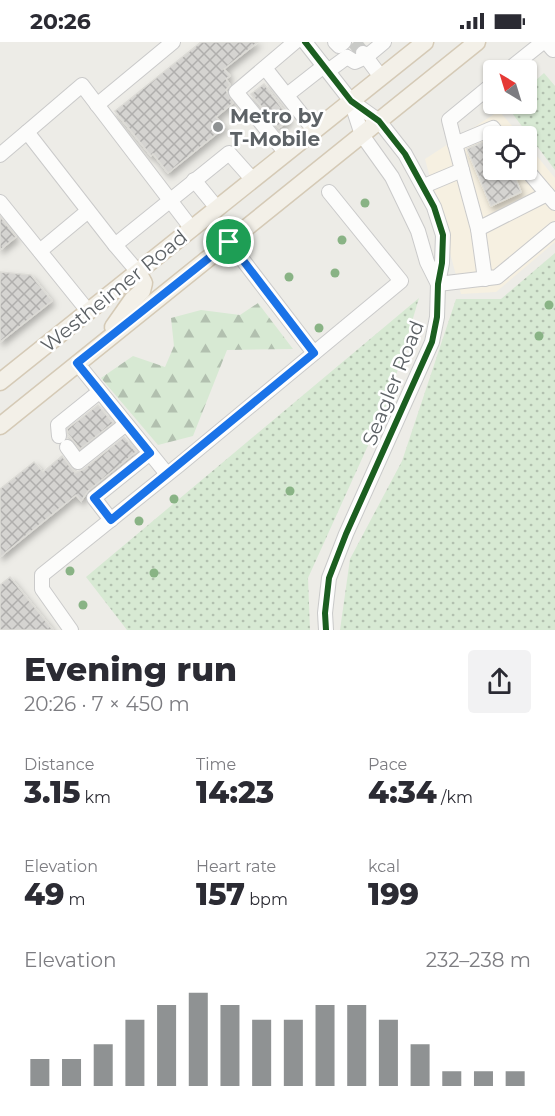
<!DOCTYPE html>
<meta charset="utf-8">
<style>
:root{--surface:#fff;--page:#f2f2f3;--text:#2b2b33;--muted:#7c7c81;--accent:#8f9293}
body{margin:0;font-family:Montserrat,sans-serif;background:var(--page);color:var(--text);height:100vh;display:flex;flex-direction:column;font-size:22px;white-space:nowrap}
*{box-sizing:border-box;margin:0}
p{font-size:20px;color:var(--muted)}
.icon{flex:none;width:33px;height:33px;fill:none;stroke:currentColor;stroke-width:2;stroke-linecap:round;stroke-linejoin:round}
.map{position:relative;height:588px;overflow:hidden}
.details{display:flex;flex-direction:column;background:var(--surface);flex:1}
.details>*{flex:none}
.needle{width:39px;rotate:322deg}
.fabs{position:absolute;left:483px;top:18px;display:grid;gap:12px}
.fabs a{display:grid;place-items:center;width:54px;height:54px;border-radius:6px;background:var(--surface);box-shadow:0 2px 4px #0004;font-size:30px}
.pin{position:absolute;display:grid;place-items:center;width:51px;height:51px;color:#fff;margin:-26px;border:3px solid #fff;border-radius:50%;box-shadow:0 2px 6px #0007}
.round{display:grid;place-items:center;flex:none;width:63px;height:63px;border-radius:6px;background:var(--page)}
.overview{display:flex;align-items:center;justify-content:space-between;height:102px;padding:0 24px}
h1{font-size:33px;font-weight:800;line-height:45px}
.stats{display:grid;grid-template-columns:repeat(3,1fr);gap:9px;height:102px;padding:6px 24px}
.stats div{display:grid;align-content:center}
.stats b{font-size:30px;font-weight:800}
.stats small{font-size:16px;font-weight:400}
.stats p{font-size:16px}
.chart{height:168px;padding:12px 24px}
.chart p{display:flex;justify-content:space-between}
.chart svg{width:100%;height:108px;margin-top:6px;stroke:var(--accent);stroke-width:6}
.status{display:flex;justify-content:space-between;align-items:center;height:42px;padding:0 30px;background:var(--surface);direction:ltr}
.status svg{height:16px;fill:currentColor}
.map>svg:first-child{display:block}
.commercial{fill:#f6f0e1}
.grass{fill:url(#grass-dots)}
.forest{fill:url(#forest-firs)}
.building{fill:url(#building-cross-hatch);stroke:#dcdbd6;stroke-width:1.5;filter:url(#shadow)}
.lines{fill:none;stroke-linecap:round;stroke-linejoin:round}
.minor-tunnel{stroke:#c9cac7;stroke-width:14;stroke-dasharray:14 7;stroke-linecap:butt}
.minor-casing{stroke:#cacaca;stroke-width:16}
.major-casing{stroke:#d5cab6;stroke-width:19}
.minor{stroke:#fcfcfb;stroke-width:14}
.major{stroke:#f3f0e8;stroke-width:16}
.cycleway-casing{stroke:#fff;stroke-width:10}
.cycleway{stroke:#1b5e20;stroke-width:6}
.tree{fill:#89b385}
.route-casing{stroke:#fff;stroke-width:12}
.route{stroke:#1a73e8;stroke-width:8}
.poi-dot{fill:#8f9293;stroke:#fff;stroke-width:2}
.labels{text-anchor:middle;stroke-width:5;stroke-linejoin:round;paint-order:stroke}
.poi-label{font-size:20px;font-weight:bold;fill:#5d6266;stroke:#fff;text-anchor:start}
.street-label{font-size:20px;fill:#5d6266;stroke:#fff}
</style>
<div class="status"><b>20:26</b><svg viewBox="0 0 49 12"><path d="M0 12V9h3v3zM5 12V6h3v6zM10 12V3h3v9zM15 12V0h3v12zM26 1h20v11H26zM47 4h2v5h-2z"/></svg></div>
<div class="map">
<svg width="555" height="588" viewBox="0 0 555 588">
<defs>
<pattern id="grass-dots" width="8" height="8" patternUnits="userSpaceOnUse" patternTransform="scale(1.5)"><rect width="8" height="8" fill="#d7e9d3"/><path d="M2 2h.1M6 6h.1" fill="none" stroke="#b2c0af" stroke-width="1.8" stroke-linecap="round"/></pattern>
<pattern id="forest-firs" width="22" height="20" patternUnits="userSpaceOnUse" patternTransform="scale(1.5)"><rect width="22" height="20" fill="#d7e9d3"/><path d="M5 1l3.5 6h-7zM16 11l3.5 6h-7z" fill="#b2c0af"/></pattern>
<pattern id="building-cross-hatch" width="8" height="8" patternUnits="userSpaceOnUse" patternTransform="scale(1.5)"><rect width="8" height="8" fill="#d5d4d1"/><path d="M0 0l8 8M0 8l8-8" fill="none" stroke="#b0afad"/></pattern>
<filter id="shadow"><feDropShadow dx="2.5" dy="4" stdDeviation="3" flood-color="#0004"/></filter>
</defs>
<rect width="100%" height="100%" fill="#edece7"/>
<polygon class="commercial" points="499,69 521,94 494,94 494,128 526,128 527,102 555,136 555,200 496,250 461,252 425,117"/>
<g class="grass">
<polygon points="544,31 555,44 555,128 506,63 508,62 526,62 527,46"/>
<polygon points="555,211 555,588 340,588 350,517 402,419 456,257 501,257"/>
<polygon points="419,256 389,357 308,536 310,588 127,588 86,535"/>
</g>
<polygon class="forest" points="258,261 293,307 227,308 193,394 158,403 101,336 133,314 165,325 174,304 171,276 201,268 240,273"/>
<g class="building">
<polygon points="201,0 258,0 224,27 230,34 226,37 230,43 226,48 233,61 216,75 225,85 168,131 153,112 151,114 115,69"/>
<polygon points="264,42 290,77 279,86 251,52"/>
<polygon points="490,97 494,101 494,128 512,128 521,150 491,164 467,107"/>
<polygon points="0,174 16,195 0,208"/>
<polygon points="0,230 31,233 52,259 0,300"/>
<polygon points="98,363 113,381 80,407 68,392 67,387"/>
<polygon points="124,395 136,410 88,449 81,459 76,453 0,515 0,447 34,420 43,430 62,414 75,431 84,427"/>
<polygon points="10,535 53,588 0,588 0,543"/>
</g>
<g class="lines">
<polyline class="minor-tunnel" points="354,0 363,11"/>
<g class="minor-casing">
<g id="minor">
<polyline points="305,0 351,59 379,79 405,112 434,165 443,193 442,221 438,242 437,275 432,300 346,492 329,536 325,571 326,588"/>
<polyline points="335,0 339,4 344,0"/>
<polyline points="546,0 553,8 555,6"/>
<polyline points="363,11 381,35"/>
<polyline points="265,26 314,88"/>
<polyline points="508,28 543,0"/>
<polyline points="328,29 347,15 355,20 366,15 384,0"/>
<polyline points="494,41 449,78 455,102 493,86 499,94"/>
<polyline points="287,53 324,24"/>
<polyline points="351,59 362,93 392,135 418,189 427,220 438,242"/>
<polyline points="97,63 173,0"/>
<polyline points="27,90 82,43 192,187"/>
<polyline points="285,110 236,50 295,0"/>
<polyline points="0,113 27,90 115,203"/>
<polyline points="526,127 555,161"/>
<polyline points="462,128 478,187 485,237"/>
<polyline points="194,138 217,166"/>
<polyline points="424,144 462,128 455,102"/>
<polyline points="0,160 88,269"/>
<polyline points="478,187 547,152"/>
<polyline points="229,200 314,311"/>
<polyline points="40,209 88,169"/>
<polyline points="138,230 115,203 229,111 253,138"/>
<polyline points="438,242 497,235 555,187"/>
<polyline points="77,321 167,432"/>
<polyline points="59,394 58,383 99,350"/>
<polyline points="67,405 78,420 126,382"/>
<polyline points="111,478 94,456 150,411"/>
<polyline points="71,588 42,547 42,533 179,423 401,239 329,150"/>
</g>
</g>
<g class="major-casing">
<g id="major">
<polyline points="113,285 132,258 142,249 144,241 138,230"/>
<polyline points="0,340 425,0"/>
<polyline points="0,384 477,0"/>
</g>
</g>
<use href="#minor" class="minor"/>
<use href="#major" class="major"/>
<g class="cycleway-casing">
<polyline id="cycleway" points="305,0 351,59 379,79 405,112 434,165 443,193 442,221 438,242 437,275 432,300 346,492 329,536 325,571 326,588"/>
</g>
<use href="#cycleway" class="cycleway"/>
</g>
<g class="tree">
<circle cx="365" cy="161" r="4.5"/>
<circle cx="342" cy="198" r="4.5"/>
<circle cx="335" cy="231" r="4.5"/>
<circle cx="289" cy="235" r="4.5"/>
<circle cx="549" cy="263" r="4.5"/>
<circle cx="319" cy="286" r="4.5"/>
<circle cx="539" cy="294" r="4.5"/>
<circle cx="290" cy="449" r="4.5"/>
<circle cx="174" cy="457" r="4.5"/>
<circle cx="139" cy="479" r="4.5"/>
<circle cx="70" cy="529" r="4.5"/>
<circle cx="154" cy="531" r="4.5"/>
<circle cx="83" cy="563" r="4.5"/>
</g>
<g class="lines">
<g class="route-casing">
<polygon id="route" points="229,200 314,311 111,478 94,456 150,411 77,321"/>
</g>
<use href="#route" class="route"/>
</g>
<circle class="poi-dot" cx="218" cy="85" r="6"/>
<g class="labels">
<g class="poi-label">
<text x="230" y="81">Metro by<tspan x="230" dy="23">T-Mobile</tspan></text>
</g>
<g class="street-label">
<text transform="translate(114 249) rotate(-39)" y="7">Westheimer Road</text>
<text transform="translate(393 341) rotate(-68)" y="7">Seagler Road</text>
</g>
</g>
</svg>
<div class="fabs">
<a><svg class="needle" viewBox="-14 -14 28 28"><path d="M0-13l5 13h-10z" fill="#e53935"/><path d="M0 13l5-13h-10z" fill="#7c7c81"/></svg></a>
<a><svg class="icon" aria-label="locate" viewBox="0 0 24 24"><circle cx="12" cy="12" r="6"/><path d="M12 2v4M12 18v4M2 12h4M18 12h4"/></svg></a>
</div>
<div class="pin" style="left:229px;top:200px;background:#1e9e55"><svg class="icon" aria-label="arrive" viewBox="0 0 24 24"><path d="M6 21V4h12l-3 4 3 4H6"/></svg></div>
</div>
<section class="details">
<div class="overview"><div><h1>Evening run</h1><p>20:26 · 7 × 450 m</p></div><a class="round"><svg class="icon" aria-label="share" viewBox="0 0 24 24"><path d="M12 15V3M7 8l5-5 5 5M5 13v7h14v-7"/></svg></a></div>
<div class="stats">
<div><p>Distance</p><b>3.15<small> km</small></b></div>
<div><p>Time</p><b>14:23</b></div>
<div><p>Pace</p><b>4:34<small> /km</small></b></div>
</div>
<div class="stats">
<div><p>Elevation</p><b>49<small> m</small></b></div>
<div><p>Heart rate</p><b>157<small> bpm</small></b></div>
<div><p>kcal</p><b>199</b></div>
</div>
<div class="chart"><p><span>Elevation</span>232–238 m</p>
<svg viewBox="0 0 160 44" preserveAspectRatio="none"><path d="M5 44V33M15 44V33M25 44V27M35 44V17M45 44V11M55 44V6M65 44V11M75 44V17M85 44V17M95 44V11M105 44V11M115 44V17M125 44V27M135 44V38M145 44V38M155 44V38"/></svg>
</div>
</section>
